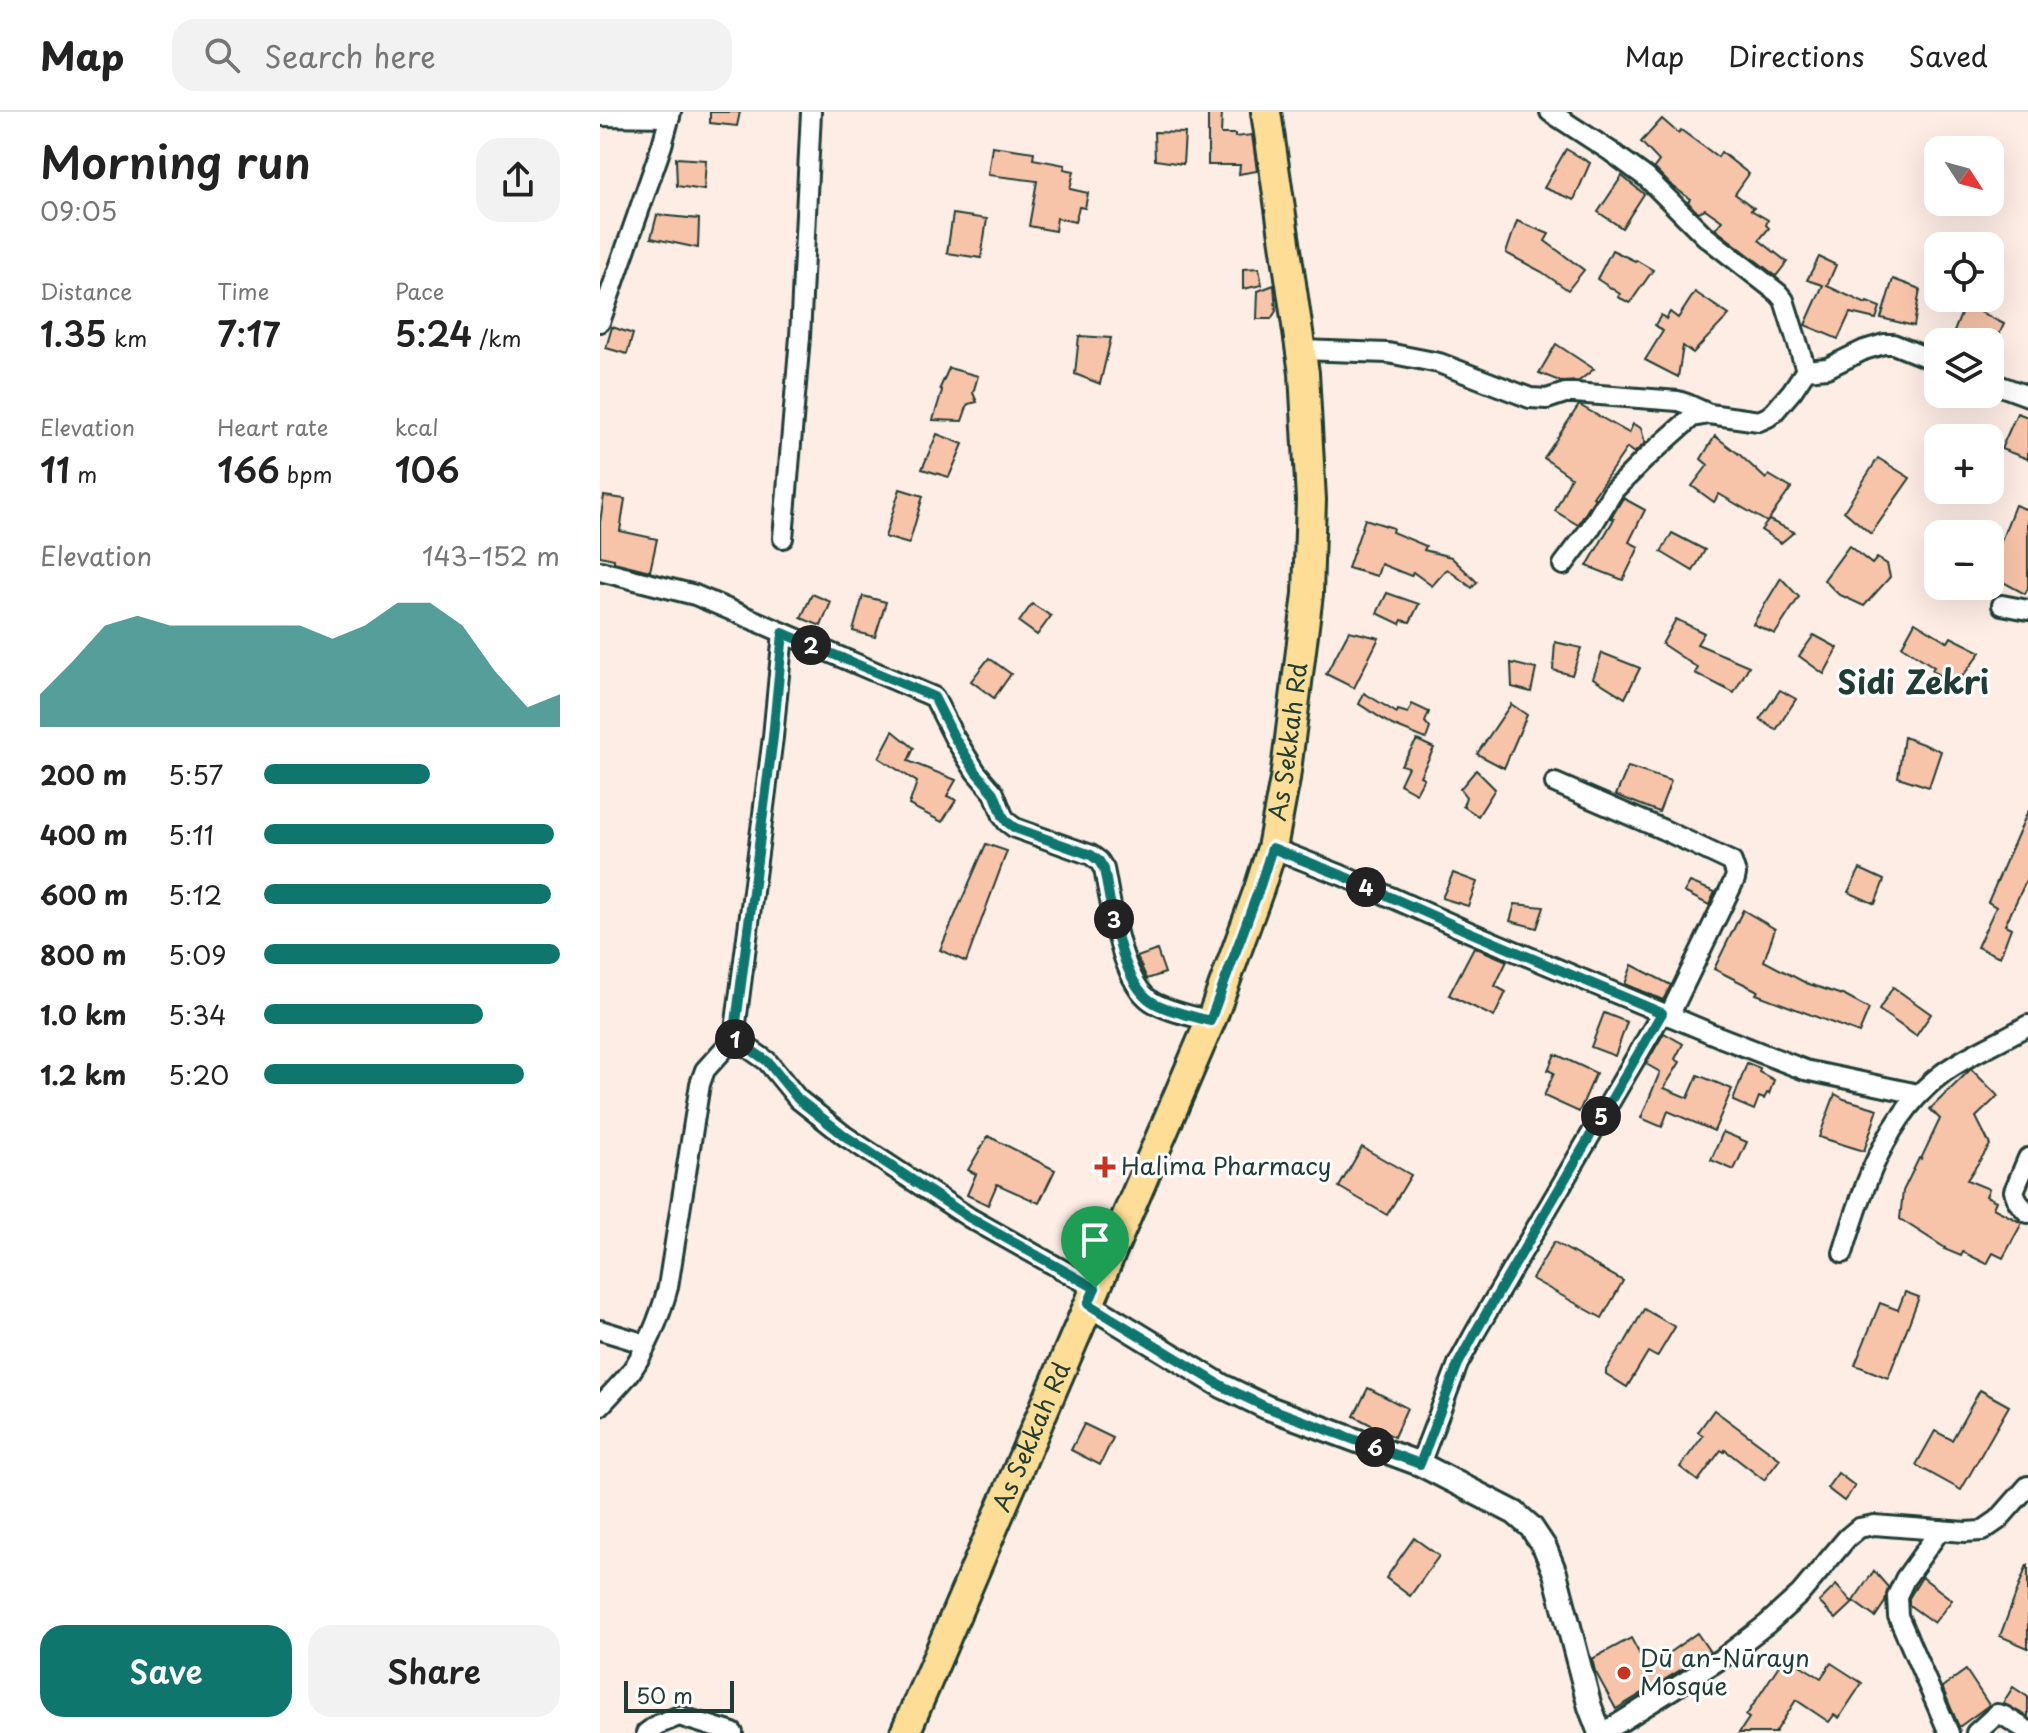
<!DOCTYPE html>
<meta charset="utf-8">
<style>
:root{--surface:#fff;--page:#f2f2f2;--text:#222;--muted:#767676;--line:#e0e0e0;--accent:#0f766e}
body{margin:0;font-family:"Playpen Sans",sans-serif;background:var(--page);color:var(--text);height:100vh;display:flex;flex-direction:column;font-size:30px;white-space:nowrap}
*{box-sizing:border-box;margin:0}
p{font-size:26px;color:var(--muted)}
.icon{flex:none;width:44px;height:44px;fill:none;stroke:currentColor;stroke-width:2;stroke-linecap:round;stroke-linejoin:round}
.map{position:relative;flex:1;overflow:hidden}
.drawer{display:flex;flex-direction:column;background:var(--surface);width:600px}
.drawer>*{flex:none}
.needle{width:52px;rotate:126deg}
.controls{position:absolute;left:1324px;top:24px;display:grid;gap:16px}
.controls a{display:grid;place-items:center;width:80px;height:80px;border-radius:16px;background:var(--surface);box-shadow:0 8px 32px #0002;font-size:40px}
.scale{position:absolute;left:24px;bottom:20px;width:110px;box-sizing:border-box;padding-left:8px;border:4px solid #1f3d34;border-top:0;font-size:22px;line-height:28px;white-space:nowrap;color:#1f3d34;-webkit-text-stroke:6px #fff;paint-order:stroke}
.pin{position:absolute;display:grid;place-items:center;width:68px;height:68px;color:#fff;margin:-82px -34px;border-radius:50% 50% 50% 0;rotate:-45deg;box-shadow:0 0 8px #0007}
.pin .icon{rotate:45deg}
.km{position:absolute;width:40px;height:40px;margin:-20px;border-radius:50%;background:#222;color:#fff;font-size:22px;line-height:40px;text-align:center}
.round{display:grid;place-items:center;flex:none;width:84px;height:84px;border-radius:24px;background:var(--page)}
.headline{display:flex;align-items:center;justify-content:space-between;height:136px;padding:0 40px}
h1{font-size:44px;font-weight:600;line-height:60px}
.figures{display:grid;grid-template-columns:repeat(3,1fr);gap:12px;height:136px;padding:8px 40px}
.figures div{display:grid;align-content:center}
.figures b{font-size:34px;font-weight:600}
.figures small{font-size:22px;font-weight:400}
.figures p{font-size:22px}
.chart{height:224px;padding:16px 40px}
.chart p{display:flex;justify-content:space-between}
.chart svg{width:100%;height:144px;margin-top:8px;fill:var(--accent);opacity:.7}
.action{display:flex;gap:16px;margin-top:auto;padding:16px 40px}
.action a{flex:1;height:92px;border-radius:24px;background:var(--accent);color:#fff;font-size:32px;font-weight:600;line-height:92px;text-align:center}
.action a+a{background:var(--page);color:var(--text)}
ul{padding:0 40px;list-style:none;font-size:26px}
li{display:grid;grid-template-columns:128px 96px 1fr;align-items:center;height:60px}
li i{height:20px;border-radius:10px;background:var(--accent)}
header{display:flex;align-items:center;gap:48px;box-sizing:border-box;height:112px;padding:0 40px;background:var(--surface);border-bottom:2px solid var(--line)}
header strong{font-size:38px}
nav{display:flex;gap:44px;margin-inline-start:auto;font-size:28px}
.search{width:560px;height:72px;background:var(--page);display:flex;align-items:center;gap:20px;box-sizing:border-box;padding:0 28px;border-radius:24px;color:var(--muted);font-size:30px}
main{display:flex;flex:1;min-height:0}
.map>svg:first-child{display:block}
.building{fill:#f8c4a9;stroke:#1f3d34;stroke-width:2}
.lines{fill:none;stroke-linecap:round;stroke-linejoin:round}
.minor-casing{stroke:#1f3d34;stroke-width:24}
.tertiary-casing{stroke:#1f3d34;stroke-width:28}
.primary-casing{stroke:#1f3d34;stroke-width:34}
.minor{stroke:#fff;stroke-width:18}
.tertiary{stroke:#fff;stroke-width:22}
.primary{stroke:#fedd96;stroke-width:28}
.route-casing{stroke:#fff;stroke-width:16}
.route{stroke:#0f766e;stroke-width:10}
.poi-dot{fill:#c8321e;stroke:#fff;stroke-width:3}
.labels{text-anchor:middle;stroke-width:6;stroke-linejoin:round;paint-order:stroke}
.street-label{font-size:24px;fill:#1f3d34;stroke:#fff}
.poi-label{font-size:24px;fill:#1f3d34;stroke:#fff;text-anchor:start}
.district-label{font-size:32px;font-weight:bold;fill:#1f3d34;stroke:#fff}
</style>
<header>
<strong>Map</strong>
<div class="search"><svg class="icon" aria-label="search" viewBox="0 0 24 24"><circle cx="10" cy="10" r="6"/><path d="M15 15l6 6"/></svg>Search here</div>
<nav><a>Map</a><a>Directions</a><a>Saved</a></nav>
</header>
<main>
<section class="drawer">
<div class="headline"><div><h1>Morning run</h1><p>09:05</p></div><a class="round"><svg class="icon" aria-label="share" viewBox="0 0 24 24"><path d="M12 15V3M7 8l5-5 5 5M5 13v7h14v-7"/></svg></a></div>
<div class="figures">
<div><p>Distance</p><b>1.35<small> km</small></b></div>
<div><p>Time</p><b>7:17</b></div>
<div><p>Pace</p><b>5:24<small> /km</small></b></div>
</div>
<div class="figures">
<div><p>Elevation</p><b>11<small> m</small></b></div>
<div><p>Heart rate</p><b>166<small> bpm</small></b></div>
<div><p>kcal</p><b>106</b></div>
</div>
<div class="chart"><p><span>Elevation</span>143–152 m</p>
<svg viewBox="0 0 160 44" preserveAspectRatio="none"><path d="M0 44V34L10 24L20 13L30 10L40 13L50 13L60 13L70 13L80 13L90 17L100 13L110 6L120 6L130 13L140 27L150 38L160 34V44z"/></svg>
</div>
<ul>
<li><b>200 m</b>5:57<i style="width:56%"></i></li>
<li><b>400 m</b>5:11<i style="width:98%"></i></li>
<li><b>600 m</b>5:12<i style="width:97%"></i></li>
<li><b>800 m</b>5:09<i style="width:100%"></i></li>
<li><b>1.0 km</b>5:34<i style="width:74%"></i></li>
<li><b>1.2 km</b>5:20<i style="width:88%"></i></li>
</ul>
<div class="action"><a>Save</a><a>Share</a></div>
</section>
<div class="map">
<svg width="1428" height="1621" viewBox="0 0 1428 1621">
<rect width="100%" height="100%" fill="#fdede5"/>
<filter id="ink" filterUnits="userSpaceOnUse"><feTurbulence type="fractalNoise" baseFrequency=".0125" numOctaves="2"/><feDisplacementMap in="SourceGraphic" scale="16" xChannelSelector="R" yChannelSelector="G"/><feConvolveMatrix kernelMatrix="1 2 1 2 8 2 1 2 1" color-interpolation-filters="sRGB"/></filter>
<g filter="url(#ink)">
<g class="building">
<polygon points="110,0 140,0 137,14 110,11"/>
<polygon points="608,0 622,0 621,22 635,22 635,25 652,23 657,59 639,62 640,53 608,53"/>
<polygon points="1062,7 1078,21 1081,18 1118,45 1121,40 1149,62 1135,82 1154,96 1151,98 1168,108 1166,113 1169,116 1159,128 1187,150 1176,164 1115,117 1122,109 1105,97 1099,100 1095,98 1088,90 1090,87 1070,72 1054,56 1059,49 1041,30"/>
<polygon points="554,20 585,21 583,52 555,48"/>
<polygon points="392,34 434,40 433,47 465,53 464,57 474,59 470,77 488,81 485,96 479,95 475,110 457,106 455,119 429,114 437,69 388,63"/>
<polygon points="966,37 990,51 974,88 944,76"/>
<polygon points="76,46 106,48 104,78 77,74"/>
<polygon points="1022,64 1044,82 1022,116 998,100"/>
<polygon points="353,102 387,107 381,146 347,141"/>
<polygon points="57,103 99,107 98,136 51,126"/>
<polygon points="917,109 949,122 945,129 984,158 968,178 942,160 906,141"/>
<polygon points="1012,138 1035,149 1036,148 1053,158 1030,191 1018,185 1020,182 997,167"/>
<polygon points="1219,145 1236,153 1227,174 1266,192 1267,190 1280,195 1276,207 1250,201 1238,227 1205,213 1223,173 1207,168"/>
<polygon points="659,156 662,173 643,177 643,157"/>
<polygon points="1293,167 1320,177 1314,214 1281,206"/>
<polygon points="674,173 676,199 671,207 657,207 658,179"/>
<polygon points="1095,180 1129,203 1093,241 1083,234 1078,265 1045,248 1063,219 1055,213 1061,203 1066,207 1070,200 1078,206"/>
<polygon points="1365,192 1404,212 1396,230 1350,230"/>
<polygon points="12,215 33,222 27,242 6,236"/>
<polygon points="479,224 511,226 500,272 475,262"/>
<polygon points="956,232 994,257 979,269 962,270 939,261"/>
<polygon points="349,256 378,264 373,281 377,290 368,292 362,309 333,308 342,279 340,276"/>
<polygon points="979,293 1029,321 1033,312 1041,316 1045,331 1034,341 1027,336 993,385 995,386 978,413 955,399 971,365 944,346"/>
<polygon points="1417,301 1428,305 1428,347 1401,337"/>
<polygon points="337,322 363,332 349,365 322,357"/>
<polygon points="1115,324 1140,343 1166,367 1169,363 1191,376 1167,410 1119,382 1114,390 1092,374 1108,353 1101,347"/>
<polygon points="1278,346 1310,366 1271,422 1244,399"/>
<polygon points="300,377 323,384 309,432 285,425"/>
<polygon points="4,384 25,387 20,419 57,427 50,459 14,450 14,447 0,444 0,410"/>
<polygon points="1023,386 1045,398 1029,430 1039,435 1023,468 987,454 1014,407 1011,406"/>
<polygon points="1415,393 1428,398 1428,476 1425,482 1390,463 1390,431 1399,434"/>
<polygon points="765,407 793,416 792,420 826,434 824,438 851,445 877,470 872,476 847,457 832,474 813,460 811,464 781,452 777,464 748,456"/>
<polygon points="1169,408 1194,420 1181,431 1161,418"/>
<polygon points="1072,421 1105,438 1093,459 1061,440"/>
<polygon points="1249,434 1272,452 1277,446 1287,452 1290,465 1264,494 1238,482 1224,468"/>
<polygon points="1181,466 1199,485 1175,522 1153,512"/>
<polygon points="787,481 819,492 810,510 802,508 800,512 777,501"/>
<polygon points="212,482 231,490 221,514 201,506"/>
<polygon points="263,484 286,490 275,525 253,519"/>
<polygon points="432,492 451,504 437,523 419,510"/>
<polygon points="1076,507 1104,521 1097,532 1149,554 1134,581 1095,561 1098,556 1062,532"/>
<polygon points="1315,510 1348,530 1351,525 1381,540 1354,575 1332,558 1334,555 1302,534"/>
<polygon points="749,519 779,526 754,576 726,562"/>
<polygon points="1214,523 1238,536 1224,562 1199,544"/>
<polygon points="955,530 981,536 972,563 953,558"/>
<polygon points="1002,541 1040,556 1025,586 993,566"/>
<polygon points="389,546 411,562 394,586 371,569"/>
<polygon points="911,551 936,557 931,580 912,575"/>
<polygon points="1180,578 1196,587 1176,618 1160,607"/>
<polygon points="764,581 797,601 798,598 808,601 812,592 829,600 825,610 830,616 826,627 792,613 759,592"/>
<polygon points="911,592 927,603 904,656 877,642"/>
<polygon points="293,619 314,636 308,649 356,668 347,684 356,688 342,710 309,693 317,670 279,646"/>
<polygon points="1304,625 1341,639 1329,675 1298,665"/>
<polygon points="817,628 834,636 820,664 824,666 816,681 800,672 808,655 801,653"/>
<polygon points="1028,655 1071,669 1059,700 1016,683"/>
<polygon points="876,658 895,677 878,704 863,694 866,685 860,677"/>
<polygon points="1428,699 1428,765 1405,813 1411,816 1400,845 1377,835 1396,795 1388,790"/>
<polygon points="386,732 407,739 366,850 340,838"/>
<polygon points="1260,757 1284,768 1275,792 1248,780"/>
<polygon points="853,761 877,770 868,794 842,786"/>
<polygon points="1090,770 1115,780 1109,793 1084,780"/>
<polygon points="915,792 944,795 937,816 910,809"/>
<polygon points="1143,798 1175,817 1164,849 1206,871 1245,884 1269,897 1259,921 1156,882 1158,879 1114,857"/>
<polygon points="874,835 907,849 895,874 906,880 894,905 849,883"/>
<polygon points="557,838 565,861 547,867 537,845"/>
<polygon points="1032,853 1071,873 1063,888 1025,872"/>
<polygon points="1293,875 1331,902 1316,924 1279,898"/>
<polygon points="1004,901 1027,910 1015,944 991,935"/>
<polygon points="1064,921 1083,932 1075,947 1080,950 1064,976 1088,986 1098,963 1132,977 1114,1019 1068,999 1062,1015 1041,1006 1060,960 1046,952"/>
<polygon points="955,942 996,961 979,1000 944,984 954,961 948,958"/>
<polygon points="1147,951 1160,956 1159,960 1174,968 1169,982 1167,981 1164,987 1159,985 1154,998 1133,989"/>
<polygon points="1371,957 1398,984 1376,1005 1390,1033 1367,1068 1389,1077 1386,1084 1396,1089 1393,1096 1422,1111 1403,1146 1393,1141 1387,1152 1363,1140 1361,1144 1344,1137 1345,1136 1300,1107 1303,1079 1319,1046 1321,1047 1340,1007 1330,997"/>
<polygon points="1235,982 1244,987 1278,997 1264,1039 1219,1025"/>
<polygon points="1123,1020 1147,1030 1134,1058 1111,1048"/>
<polygon points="388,1024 455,1058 439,1091 397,1072 388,1093 367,1083 376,1062 368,1058"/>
<polygon points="762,1035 811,1063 787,1103 739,1075"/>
<polygon points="954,1130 1023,1169 1002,1206 932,1167"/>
<polygon points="1305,1180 1319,1185 1288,1266 1255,1253 1280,1191 1298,1198"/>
<polygon points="1044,1197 1075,1215 1057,1245 1048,1240 1027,1275 1006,1262 1006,1258 1022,1233 1023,1234"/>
<polygon points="768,1276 807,1296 794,1325 754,1304"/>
<polygon points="1380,1278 1409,1294 1361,1378 1316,1353 1335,1319 1352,1328"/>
<polygon points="1114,1298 1180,1347 1164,1368 1125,1338 1124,1340 1121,1338 1098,1369 1080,1355 1103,1324 1098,1320"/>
<polygon points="484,1312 513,1326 500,1353 471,1338"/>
<polygon points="1238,1361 1255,1374 1244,1389 1227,1376"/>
<polygon points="814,1426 839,1444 810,1484 786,1466"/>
<polygon points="1427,1453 1428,1453 1428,1536 1400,1524"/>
<polygon points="1274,1459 1288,1475 1285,1490 1275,1505 1253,1489"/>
<polygon points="1322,1465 1352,1488 1334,1511 1309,1493 1309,1486"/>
<polygon points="1236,1473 1253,1491 1236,1507 1219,1490"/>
<polygon points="1097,1521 1110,1540 1016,1597 995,1559 992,1547 1031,1526 1047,1556"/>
<polygon points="1185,1544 1221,1566 1231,1551 1262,1571 1239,1606 1234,1603 1229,1610 1196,1588 1175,1621 1139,1621 1149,1606 1146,1604"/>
<polygon points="1366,1558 1389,1593 1359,1615 1342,1575"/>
<polygon points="1413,1575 1428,1585 1428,1605 1403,1591"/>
</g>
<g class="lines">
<g class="minor-casing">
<g id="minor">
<polyline points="950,0 1010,39 1047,66 1105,124 1178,181 1184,188 1206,258"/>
<polyline points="0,4 70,5"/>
<polyline points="0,210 62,33 71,0"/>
<polyline points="700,238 788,241 839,251 930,286 947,287 965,281 974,281 1078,289 1087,292 1109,302"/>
<polyline points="1390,270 1428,284"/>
<polyline points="183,426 200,225 211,0"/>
<polyline points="963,453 990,417 1014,378 1045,347 1092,305 1109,302 1159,309 1168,305 1174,300 1192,279 1206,258 1227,256 1264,238 1284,232 1293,232 1338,250"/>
<path d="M0,459L95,483L334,585L354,625L376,660L394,681L403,704L407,710L415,716L491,743L499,749L504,757C511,792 521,869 551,889C566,899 593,904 610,909"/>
<polyline points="1402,493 1428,498"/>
<polyline points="955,671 1064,718 1132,750 1136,762 1135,767 1069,904"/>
<polyline points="672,736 741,763 867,819 1120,925 1205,958 1318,982"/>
<polyline points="134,926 167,949 198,987 245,1024 370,1106 495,1176"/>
<polyline points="1428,1046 1414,1079 1418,1090 1428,1101"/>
<path d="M1243,1141C1262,1077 1286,1003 1343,961C1369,942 1400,930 1428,913"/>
<polyline points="0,1218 46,1232"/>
<path d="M0,1294C10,1283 21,1272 30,1261C48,1235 60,1205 68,1175L100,972L105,958L134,926L173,625L183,521"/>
<polyline points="820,1352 858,1252 876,1219 1062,901"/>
<polyline points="1340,1418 1305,1467 1297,1484 1298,1504 1349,1621"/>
<polyline points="46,1621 57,1613 79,1604 133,1621"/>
<polyline points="1003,1621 1124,1545 1167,1512 1200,1482 1247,1426 1259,1416 1274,1413 1365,1420 1382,1419 1398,1408 1428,1374"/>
<polyline points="1376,1621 1397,1602 1404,1604 1428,1619"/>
</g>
</g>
<g class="tertiary-casing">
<polyline id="tertiary" points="488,1192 622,1274 666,1295 820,1352 915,1401 931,1415 945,1436 955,1461 990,1595 1000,1621"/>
</g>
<g class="primary-casing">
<g id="primary">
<path id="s1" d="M305,1621L613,903L659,777L672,736L685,667L708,482L711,388L704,261L666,0"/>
</g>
</g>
<use href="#minor" class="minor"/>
<use href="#tertiary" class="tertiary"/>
<use href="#primary" class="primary"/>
</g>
</g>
<g class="lines" filter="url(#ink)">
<g class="route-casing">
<path id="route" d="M183,521L334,585L354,625L376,660L394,681L403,704L407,710L415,716L491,743L499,749L504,757C511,792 520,869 551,889C566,899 593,904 610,909L659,777L672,736L741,763L867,819L1062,901L876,1219L858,1252L820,1352L666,1295L622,1274L488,1192L495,1176L370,1106L245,1024L198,987L167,949L134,926L173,625Z"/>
</g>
<use href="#route" class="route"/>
</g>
<g class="poi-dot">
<path d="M501 1043h8v8h8v8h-8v8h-8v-8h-8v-8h8z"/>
<circle cx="1024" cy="1561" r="8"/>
</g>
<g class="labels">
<g class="street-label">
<text dy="8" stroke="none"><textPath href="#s1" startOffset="1066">As Sekkah Rd</textPath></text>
<text dy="8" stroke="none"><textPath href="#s1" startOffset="322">As Sekkah Rd</textPath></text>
</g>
<g class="poi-label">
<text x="521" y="1063">Halima Pharmacy</text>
<text x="1040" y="1555">Ḏū an-Nūrayn<tspan x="1040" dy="28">Mosque</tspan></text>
</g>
<g class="district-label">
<text x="1313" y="582">Sidi Zekri</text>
</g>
</g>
</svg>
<div class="controls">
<a><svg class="needle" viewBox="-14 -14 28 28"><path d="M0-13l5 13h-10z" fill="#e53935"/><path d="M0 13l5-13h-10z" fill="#767676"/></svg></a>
<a><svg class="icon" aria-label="locate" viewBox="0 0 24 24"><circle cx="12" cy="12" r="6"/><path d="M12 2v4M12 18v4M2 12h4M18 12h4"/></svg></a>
<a><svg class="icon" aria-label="layers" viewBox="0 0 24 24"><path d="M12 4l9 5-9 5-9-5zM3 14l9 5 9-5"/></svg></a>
<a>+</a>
<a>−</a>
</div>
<div class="scale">50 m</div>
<div class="pin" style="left:495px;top:1176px;background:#1e9e55"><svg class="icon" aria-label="arrive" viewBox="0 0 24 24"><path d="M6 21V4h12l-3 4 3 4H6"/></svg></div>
<b class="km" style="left:135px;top:927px">1</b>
<b class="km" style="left:211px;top:533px">2</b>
<b class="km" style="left:514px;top:807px">3</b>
<b class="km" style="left:766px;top:775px">4</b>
<b class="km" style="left:1001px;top:1004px">5</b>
<b class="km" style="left:775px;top:1335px">6</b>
</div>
</main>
